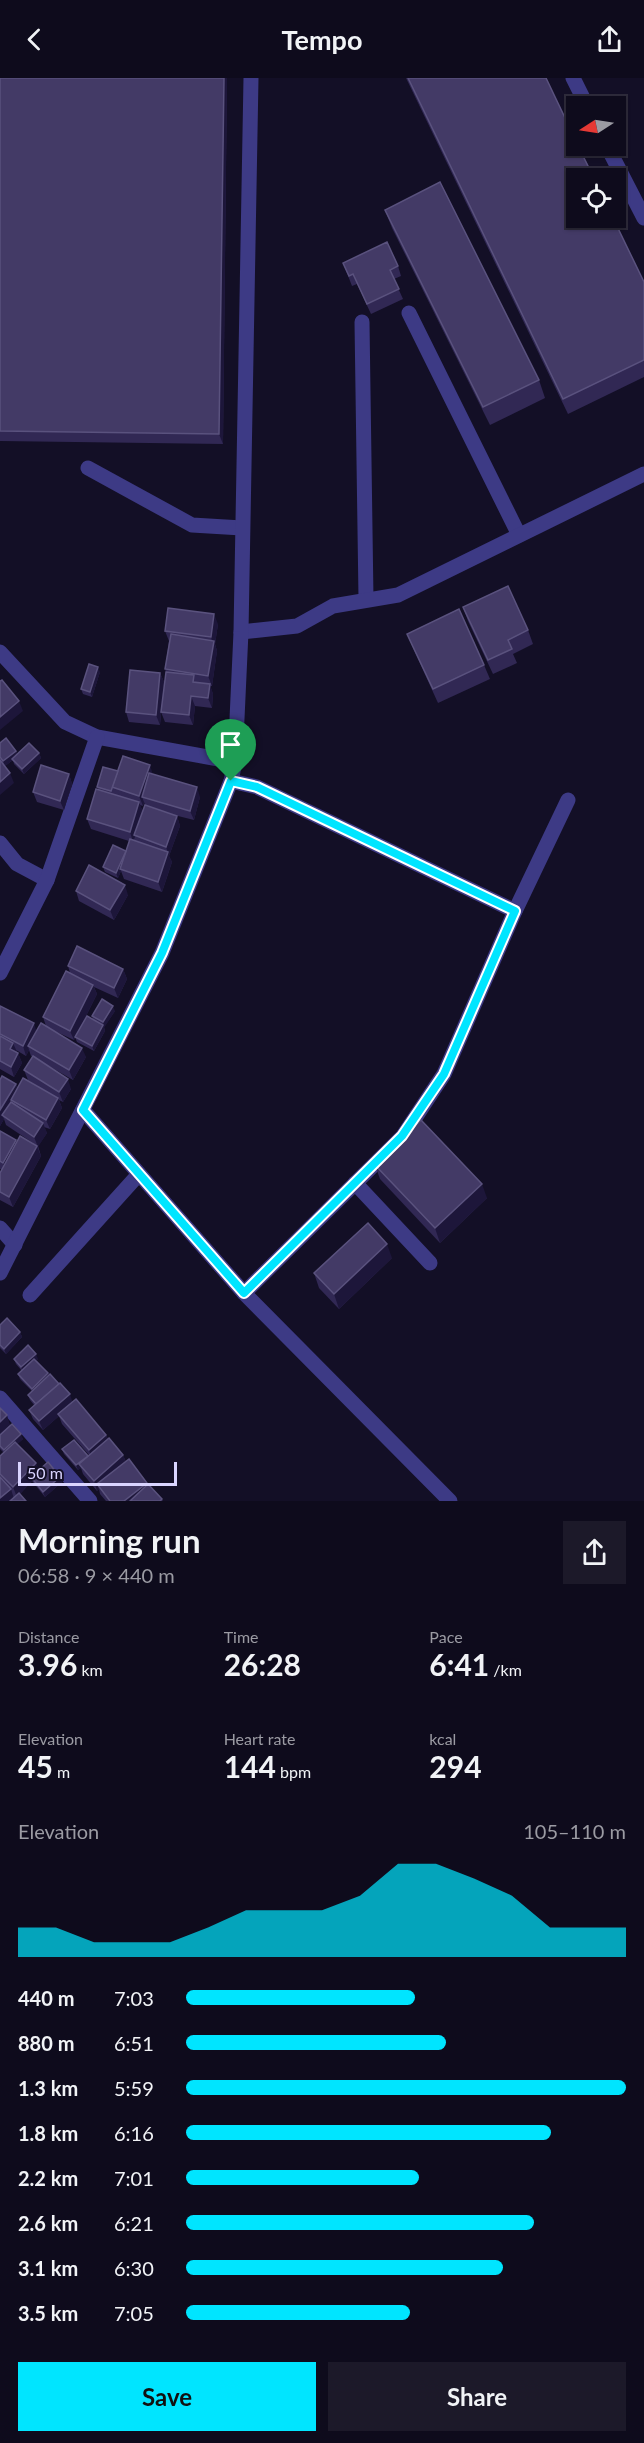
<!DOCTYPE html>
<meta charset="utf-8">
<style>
:root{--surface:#0e0b1c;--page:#1c1929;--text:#f1f3f6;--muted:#9b9ba3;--line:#2e2b3b;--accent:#00e5ff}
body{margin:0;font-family:Lato,sans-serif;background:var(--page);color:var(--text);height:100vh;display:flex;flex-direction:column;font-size:22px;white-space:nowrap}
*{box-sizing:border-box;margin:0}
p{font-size:20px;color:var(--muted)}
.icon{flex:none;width:33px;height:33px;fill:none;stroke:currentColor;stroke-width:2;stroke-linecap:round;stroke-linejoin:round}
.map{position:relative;height:1423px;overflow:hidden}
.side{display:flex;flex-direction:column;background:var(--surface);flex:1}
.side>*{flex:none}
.needle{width:39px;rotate:258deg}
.controls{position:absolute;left:566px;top:18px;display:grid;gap:12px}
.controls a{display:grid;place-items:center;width:60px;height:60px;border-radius:0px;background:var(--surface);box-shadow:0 2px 4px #0004,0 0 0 2px var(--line);font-size:30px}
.scale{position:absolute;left:18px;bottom:15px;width:159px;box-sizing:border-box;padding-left:6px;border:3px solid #d9d4ff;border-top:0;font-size:16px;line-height:21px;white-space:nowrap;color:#d9d4ff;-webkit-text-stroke:4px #130f26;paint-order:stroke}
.pin{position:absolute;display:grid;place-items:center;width:51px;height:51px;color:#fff;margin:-62px -26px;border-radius:50% 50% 50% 0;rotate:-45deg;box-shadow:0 0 6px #0007}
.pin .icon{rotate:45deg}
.round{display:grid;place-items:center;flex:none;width:63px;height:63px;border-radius:0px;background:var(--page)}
.head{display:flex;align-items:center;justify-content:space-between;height:102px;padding:0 18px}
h1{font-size:33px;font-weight:700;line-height:45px}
.metrics{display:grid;grid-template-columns:repeat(3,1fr);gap:9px;height:102px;padding:6px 18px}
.metrics div{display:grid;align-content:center}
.metrics b{font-size:30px;font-weight:700}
.metrics small{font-size:16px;font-weight:400}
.metrics p{font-size:16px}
.chart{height:168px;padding:12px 18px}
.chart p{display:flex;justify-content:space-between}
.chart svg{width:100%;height:108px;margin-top:6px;fill:var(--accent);opacity:.7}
.button{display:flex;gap:12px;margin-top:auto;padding:12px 18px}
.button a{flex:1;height:69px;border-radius:0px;background:var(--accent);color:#111;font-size:24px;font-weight:700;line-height:69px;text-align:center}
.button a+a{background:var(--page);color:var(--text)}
ul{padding:0 18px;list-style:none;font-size:20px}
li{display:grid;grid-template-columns:96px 72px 1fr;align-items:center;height:45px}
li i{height:15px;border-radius:8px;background:var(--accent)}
header{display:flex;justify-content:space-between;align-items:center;height:78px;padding:0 18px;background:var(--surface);font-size:27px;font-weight:700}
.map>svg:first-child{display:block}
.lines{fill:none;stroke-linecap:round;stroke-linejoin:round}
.minor{stroke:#3d3a85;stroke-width:15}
.wall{fill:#312854;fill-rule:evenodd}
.shaded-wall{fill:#1d163a}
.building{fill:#433a66;stroke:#5a527e;stroke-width:1.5}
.route-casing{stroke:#fff;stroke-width:12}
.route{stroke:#00e5ff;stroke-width:8}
</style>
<header><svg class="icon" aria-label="back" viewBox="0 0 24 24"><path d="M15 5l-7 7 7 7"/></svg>Tempo<svg class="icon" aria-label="share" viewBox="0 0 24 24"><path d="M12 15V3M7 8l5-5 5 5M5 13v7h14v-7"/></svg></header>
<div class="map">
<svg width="644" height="1423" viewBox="0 0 644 1423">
<rect width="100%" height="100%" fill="#130f26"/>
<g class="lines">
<g class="minor">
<polyline points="573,0 587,28"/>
<polyline points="607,68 644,140"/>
<polyline points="409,235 519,457"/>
<polyline points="362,244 366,521"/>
<polyline points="88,390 192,447 242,450"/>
<polyline points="241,554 297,548 333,528 398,517 644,396"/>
<polyline points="0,574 65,644 97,659 235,684"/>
<polyline points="231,703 257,709 515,833"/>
<polyline points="0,765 17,786 47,802"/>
<polyline points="0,895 47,802 97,659"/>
<polyline points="83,1032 244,1215 450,1423"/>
<polyline points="355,1105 430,1185"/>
<polyline points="0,1150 15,1167"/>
<polyline points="0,1195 162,875 231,703 235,684 241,554 251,0"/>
<polyline points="244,1215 403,1058 444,996 515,833 568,722"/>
<polyline points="30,1217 139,1096"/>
<polyline points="0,1320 90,1423"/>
</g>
</g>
<g class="wall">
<polygon points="0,0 227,0 223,366 0,363"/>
<polygon points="406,0 546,0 644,204 644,299 568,336"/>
<polygon points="385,132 539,302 545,320 490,347 392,150"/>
<polygon points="343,185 398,188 401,198 394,201 403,221 371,236 357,206 352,208"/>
<polygon points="463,529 528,552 533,566 513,576 517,585 493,596 468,543"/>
<polygon points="218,546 215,566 217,573 212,608 210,608 213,616 212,630 195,628 193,647 165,644 161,634 166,594 165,591 169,563 165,553"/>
<polygon points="407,556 484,587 490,601 438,625 413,570"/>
<polygon points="100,594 92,619 83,616 81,611"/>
<polygon points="160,595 164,604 160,647 129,644 126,634"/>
<polygon points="0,665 16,673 17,676 39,675 41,680 24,696 14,686 13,682 5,688 0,682"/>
<path d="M118,694L153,697L200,719L194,742L166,735L177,738L180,748L169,778L172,784L162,814L124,801L121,793L118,800L105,794L103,789L126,773L129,763L91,751L87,741L98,711L97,709ZM144,724L145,727L143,734L140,727L143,728Z"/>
<polygon points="69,696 72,706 64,732 37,724 33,714"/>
<polygon points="76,813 128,817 114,842 79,823"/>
<polygon points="68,888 123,891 127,901 118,920 94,909 97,916 74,962 48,950 86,979 73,1002 37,981 71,1011 63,1024 59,1022 62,1030 50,1051 44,1049 47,1055 38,1068 41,1078 13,1129 0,1122 0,1095 2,1092 0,1091 0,1053 17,1065 33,1065 6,1047 4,1041 0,1048 0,1002 16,1006 18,1010 38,1008 28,1002 24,992 33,979 31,978 29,972 26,978 16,972 18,975 22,985 14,999 0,991 0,928 37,953 46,948 43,939 70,895"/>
<polygon points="115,933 104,949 105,953 94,973 77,964 75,959 93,942 92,938"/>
<polygon points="375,1087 487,1120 440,1165 380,1101"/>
<polygon points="392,1180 339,1231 319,1210 314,1195"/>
<polygon points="0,1247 20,1254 22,1259 6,1276 0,1270"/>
<polygon points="14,1281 38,1281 36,1282 48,1295 49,1298 73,1324 106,1357 108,1361 123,1377 126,1384 147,1405 163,1423 106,1423 100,1416 99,1411 97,1413 83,1396 81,1390 78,1392 64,1376 62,1371 88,1378 89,1377 62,1346 59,1338 43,1352 33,1341 29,1332 34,1327 30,1322 28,1317 32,1313 20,1301 18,1296 22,1293 16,1286"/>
<polygon points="0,1330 10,1347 23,1361 17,1366 39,1392 60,1399 62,1404 45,1419 32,1403 20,1416 26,1423 0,1423 0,1378 4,1375 0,1371"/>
</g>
<g class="shaded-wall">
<polygon points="224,0 227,0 223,366 219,356"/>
<polygon points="214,536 218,546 215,566 217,573 212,608 208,598 213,566 211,559"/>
<polygon points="98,589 100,594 92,619 90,614"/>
<polygon points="160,595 164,604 160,647 156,637"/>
<polygon points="210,606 213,616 212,630 208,620"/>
<polygon points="191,618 195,628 193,647 189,637"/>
<polygon points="19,623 23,633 0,652 0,639"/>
<polygon points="16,673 18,678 5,688 3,683"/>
<polygon points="39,675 41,680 24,696 22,691"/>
<polygon points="150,687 153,697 142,719 144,724 143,728 139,718"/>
<polygon points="10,695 14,705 0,717 0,704"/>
<polygon points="69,696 72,706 64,732 60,723"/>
<polygon points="197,709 200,719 194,742 190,733"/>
<polygon points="139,724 143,734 134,757 135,759 133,764 130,754"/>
<polygon points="177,738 180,748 169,778 172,784 162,814 158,804 168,775 166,769"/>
<polygon points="126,773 120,791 121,793 118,800 116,795"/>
<polygon points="125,807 128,817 114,842 110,832"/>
<polygon points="123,891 127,901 118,920 114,910"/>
<polygon points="93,907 97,916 74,962 70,953"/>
<polygon points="113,928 115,933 104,950 103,944"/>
<polygon points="34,945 37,955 28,968 29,972 26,978 23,968"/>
<polygon points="103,947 105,953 94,973 92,968"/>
<polygon points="13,965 17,974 10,971"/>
<polygon points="82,970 86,979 73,1002 69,992"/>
<polygon points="18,975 22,985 14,999 11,989"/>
<polygon points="68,1001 71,1011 63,1024 59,1014"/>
<polygon points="16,1006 20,1016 11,1022 13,1027 2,1037 4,1041 0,1048 0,1032"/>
<polygon points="58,1020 62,1030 50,1051 46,1042"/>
<polygon points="43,1045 47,1055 38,1069 34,1059"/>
<polygon points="16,1062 19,1072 6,1094 3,1085"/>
<polygon points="37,1068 41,1078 13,1129 9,1119"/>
<polygon points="482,1106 487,1120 440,1165 435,1150"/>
<polygon points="387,1166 392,1180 339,1231 334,1216"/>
<polygon points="20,1254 22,1259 6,1276 4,1271"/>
<polygon points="36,1276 38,1281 23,1294 21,1289"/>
<polygon points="48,1295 50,1300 34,1316 32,1311"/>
<polygon points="70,1316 73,1326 43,1352 39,1343"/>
<polygon points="7,1337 10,1347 0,1357 0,1344"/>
<polygon points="21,1356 23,1361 6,1377 4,1372"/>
<polygon points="106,1357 110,1367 92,1382 89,1372"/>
<polygon points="123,1377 127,1387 97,1406 99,1411 97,1413 94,1403"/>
<polygon points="88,1378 79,1386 81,1390 78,1392 76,1387"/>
<polygon points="36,1385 40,1395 31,1399 32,1403 17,1419 13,1409"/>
<polygon points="60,1399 62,1404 45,1419 43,1414"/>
<polygon points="147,1405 151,1415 140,1423 124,1423"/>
<polygon points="11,1411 14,1421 12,1423 0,1423 0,1420"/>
</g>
<g class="building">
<polygon points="0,0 224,0 219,356 0,353"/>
<polygon points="408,0 546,0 576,63 576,68 578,68 594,100 576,100 576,140 613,140 644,204 644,282 563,321"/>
<polygon points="440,104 539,302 483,329 385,132"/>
<polygon points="387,164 398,188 390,192 399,211 367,226 353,196 349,198 343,185"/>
<polygon points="508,508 528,552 508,562 512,571 488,582 463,529"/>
<polygon points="168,530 214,536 211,559 165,553"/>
<polygon points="459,531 484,587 433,611 407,556"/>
<polygon points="171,556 214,563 208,598 165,591"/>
<polygon points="89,586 98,589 90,614 81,611"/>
<polygon points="130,592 160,595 156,637 126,634"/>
<polygon points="166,594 194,597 193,604 210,606 208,620 191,618 189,637 161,634"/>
<polygon points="2,602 19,623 0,639 0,603"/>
<polygon points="6,660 16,673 3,683 0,679 0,665"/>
<polygon points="29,665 39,675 22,691 12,681"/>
<polygon points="123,678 150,687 139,718 112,709"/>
<polygon points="0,682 10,695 0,704"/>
<polygon points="41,687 69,696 60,723 33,714"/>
<polygon points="103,689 118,693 111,713 97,709"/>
<polygon points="149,695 197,709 190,733 142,719"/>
<polygon points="96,711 139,724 130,754 87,741"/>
<polygon points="145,727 177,738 166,769 134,757"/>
<polygon points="130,761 168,774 158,804 120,791"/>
<polygon points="113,767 126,773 116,795 103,789"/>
<polygon points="89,787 125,807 110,832 76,813"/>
<polygon points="77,868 123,891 114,910 68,888"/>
<polygon points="66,893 93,907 70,953 43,939"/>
<polygon points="102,921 113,928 103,944 92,938"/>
<polygon points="0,928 34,945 23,968 0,956"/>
<polygon points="87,938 103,947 92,968 75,959"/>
<polygon points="41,945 82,970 69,992 28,968"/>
<polygon points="0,958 13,965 10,971 18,975 11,989 0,983"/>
<polygon points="33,978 68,1001 59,1014 24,992"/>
<polygon points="2,998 16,1006 0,1032 0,1002"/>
<polygon points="23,1000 58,1020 46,1042 11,1022"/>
<polygon points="11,1024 43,1045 34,1059 2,1037"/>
<polygon points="421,1042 482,1106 435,1150 375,1087"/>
<polygon points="0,1053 16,1062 3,1085 0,1083"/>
<polygon points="20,1058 37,1068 9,1119 0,1114 0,1095"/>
<polygon points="368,1145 387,1166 334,1216 314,1195"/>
<polygon points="7,1240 20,1254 4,1271 0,1267 0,1247"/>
<polygon points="28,1267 36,1276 21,1289 14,1281"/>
<polygon points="34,1281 48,1295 32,1311 18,1296"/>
<polygon points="50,1296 59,1306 36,1326 28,1317"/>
<polygon points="60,1305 70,1316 39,1343 29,1332"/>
<polygon points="76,1321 106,1357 89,1372 58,1336"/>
<polygon points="0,1330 7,1337 0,1344"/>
<polygon points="12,1346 21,1356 4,1372 0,1368 0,1357"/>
<polygon points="109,1360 123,1377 94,1403 79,1386"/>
<polygon points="74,1362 88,1378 76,1387 62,1371"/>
<polygon points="15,1364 36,1385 13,1409 0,1396 0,1378"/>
<polygon points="129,1381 147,1405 124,1423 110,1423 97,1406"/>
<polygon points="48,1384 60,1399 43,1414 31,1399"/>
<polygon points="0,1399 11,1411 0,1420"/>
<polygon points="148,1406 162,1421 160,1423 130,1423"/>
<polygon points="19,1415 26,1423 10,1423"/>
</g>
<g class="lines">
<g class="route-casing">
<polygon id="route" points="231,703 257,709 515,833 444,996 402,1058 244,1215 83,1032 162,875"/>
</g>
<use href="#route" class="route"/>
</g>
</svg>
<div class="controls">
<a><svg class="needle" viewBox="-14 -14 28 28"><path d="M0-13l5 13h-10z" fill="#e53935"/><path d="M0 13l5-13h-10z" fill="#9b9ba3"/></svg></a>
<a><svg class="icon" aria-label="locate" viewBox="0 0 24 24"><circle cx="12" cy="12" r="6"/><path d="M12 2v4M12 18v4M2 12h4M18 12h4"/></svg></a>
</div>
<div class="scale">50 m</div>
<div class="pin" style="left:231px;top:703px;background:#1e9e55"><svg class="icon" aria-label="arrive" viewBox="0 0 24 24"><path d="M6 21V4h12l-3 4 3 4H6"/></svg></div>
</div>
<section class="side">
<div class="head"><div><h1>Morning run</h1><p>06:58 · 9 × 440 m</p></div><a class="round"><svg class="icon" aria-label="share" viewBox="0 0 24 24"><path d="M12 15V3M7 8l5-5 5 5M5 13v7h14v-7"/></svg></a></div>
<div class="metrics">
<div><p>Distance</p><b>3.96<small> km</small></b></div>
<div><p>Time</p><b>26:28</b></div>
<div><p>Pace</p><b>6:41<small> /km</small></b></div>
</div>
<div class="metrics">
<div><p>Elevation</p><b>45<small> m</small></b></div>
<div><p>Heart rate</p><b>144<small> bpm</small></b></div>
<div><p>kcal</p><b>294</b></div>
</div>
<div class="chart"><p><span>Elevation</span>105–110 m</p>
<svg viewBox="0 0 160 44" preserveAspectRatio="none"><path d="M0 44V32L10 32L20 38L30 38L40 38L50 32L60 25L70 25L80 25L90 19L100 6L110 6L120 12L130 19L140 32L150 32L160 32V44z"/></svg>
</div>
<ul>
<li><b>440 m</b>7:03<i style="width:52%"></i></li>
<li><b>880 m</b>6:51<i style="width:59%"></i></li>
<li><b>1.3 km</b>5:59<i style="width:100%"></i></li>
<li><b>1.8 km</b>6:16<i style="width:83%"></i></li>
<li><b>2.2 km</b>7:01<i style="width:53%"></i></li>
<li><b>2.6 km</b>6:21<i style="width:79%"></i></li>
<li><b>3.1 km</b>6:30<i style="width:72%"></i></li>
<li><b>3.5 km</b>7:05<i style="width:51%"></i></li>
</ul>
<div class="button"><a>Save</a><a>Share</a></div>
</section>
